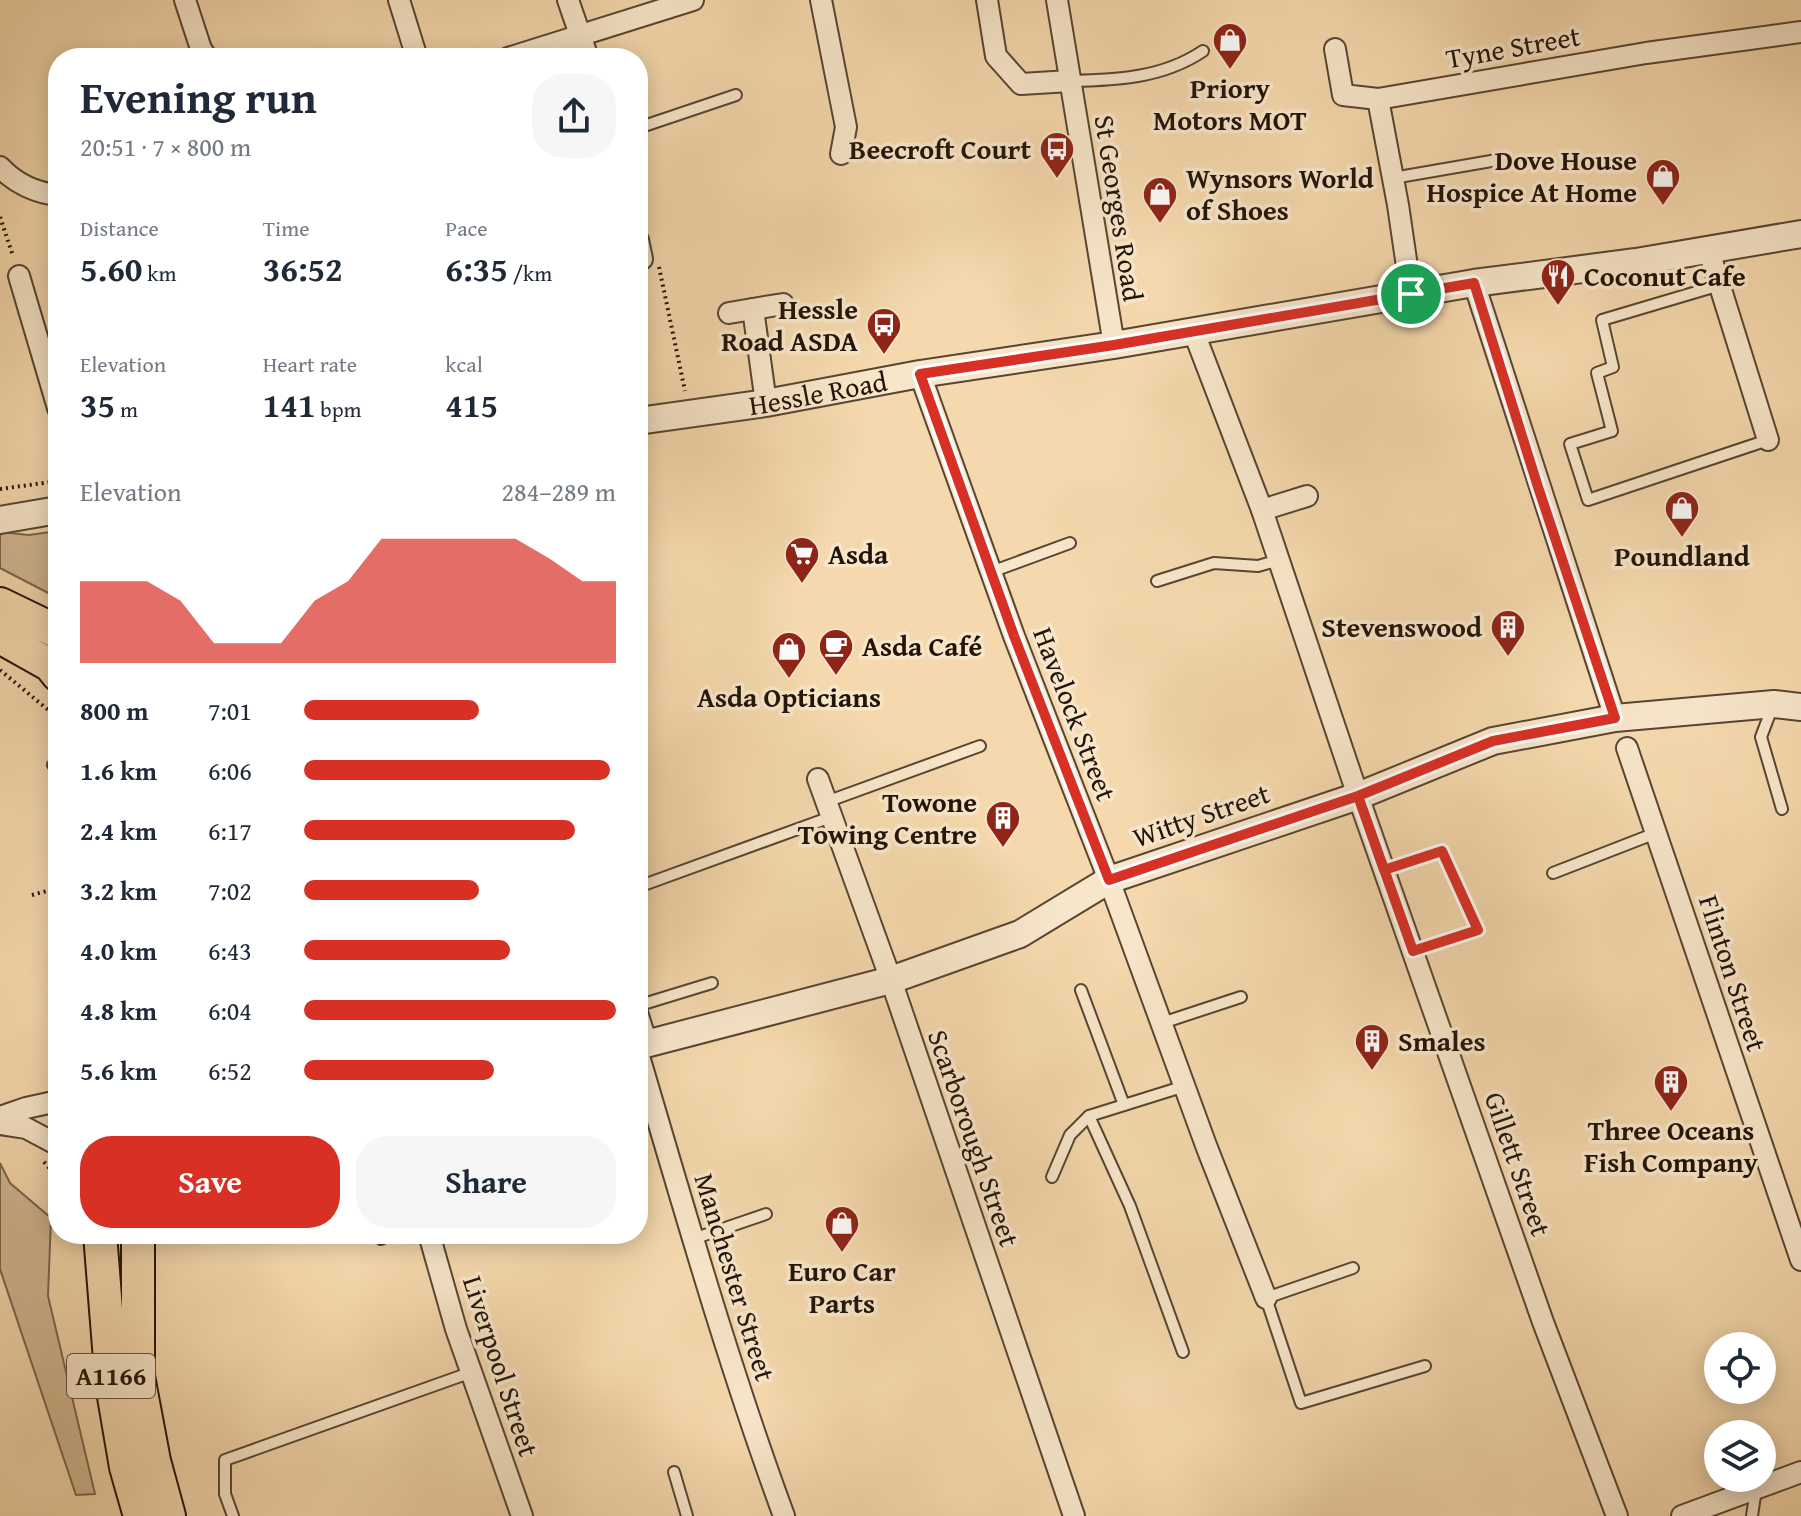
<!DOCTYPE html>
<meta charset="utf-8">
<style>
:root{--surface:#fff;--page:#f6f6f7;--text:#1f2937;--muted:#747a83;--accent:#d93025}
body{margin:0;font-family:"Gentium Book Plus",serif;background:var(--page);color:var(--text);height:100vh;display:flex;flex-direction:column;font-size:30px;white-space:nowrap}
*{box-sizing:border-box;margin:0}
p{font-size:26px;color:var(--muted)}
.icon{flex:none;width:44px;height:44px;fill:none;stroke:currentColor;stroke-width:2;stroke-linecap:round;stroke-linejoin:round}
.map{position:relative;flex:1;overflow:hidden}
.side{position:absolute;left:48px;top:48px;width:600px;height:1196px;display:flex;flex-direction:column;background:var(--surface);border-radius:32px;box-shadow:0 4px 20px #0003}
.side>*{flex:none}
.buttons{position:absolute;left:1704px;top:1332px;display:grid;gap:16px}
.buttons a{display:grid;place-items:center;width:72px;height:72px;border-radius:50%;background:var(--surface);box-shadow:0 4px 20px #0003;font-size:40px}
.pin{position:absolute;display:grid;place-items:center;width:68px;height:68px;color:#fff;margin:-34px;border:4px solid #fff;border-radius:50%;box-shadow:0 2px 8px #0007}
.round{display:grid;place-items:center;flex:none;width:84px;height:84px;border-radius:32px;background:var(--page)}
.head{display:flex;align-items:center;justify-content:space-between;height:136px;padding:0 32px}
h1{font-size:44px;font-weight:800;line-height:60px}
.figures{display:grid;grid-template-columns:repeat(3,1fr);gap:12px;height:136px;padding:8px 32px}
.figures div{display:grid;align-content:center}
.figures b{font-size:34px;font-weight:800}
.figures small{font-size:22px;font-weight:400}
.figures p{font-size:22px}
.chart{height:224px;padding:16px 32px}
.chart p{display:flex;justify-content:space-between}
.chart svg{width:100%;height:144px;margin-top:8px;fill:var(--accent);opacity:.7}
.primary-button{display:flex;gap:16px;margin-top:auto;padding:16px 32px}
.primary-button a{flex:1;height:92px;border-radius:32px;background:var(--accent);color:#fff;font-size:32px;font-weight:800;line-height:92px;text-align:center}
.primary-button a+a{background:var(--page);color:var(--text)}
ul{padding:0 32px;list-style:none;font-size:26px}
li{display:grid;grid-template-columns:128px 96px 1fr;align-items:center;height:60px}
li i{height:20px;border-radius:10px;background:var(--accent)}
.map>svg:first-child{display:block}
.green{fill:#d1b791;stroke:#7a664d;stroke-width:2}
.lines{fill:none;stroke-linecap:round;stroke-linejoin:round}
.service-casing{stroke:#574532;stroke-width:14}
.minor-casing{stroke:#574532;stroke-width:24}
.tertiary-casing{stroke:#574532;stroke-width:30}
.primary-casing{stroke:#221409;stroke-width:36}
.path{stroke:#221409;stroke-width:4;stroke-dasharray:2 4;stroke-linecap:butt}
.service{stroke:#f8e6ca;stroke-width:10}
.minor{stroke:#f8e6ca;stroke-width:20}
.tertiary{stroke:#f8e6ca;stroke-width:26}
.primary{stroke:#f5d8ad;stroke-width:32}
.route-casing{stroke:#fff;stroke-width:16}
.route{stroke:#d93025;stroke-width:10}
.labels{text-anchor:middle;stroke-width:7;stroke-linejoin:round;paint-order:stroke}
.shield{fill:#f8e6ca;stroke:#625343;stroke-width:2}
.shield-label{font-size:26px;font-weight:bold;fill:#221409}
.street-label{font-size:28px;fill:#221409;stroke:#f8e6ca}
.poi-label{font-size:28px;font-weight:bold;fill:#221409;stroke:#f8e6ca}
</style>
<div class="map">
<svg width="1801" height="1516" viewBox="0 0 1801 1516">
<rect width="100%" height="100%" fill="#f5d8ad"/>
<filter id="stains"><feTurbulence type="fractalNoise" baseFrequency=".0025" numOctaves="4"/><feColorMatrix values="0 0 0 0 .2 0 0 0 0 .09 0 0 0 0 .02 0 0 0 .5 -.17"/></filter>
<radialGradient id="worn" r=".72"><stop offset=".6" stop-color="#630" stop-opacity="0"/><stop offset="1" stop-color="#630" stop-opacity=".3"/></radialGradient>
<g class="green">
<polygon points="58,531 58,598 0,568 0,532 29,535"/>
<polygon points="0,1163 10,1183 51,1218 48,1296 95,1494 76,1495 0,1269"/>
</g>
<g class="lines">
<g class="service-casing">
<g id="service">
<path d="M1070,81C1117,80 1163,78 1203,51"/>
<polyline points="638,128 736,95"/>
<polyline points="1393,178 1497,160"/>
<polyline points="1720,285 1602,320 1613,367 1597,373 1612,431 1570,444 1588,500 1768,440"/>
<polyline points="991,572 1070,543"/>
<polyline points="1157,581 1214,563 1258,566 1279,560"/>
<polyline points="1772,708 1761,737 1782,809"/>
<polyline points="53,765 58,763"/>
<polyline points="826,802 980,746"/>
<polyline points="1384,870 1442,851 1478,930 1413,951"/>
<polyline points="1553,873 1656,833"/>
<polyline points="638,887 831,817"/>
<polyline points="1081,990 1124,1105"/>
<polyline points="638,999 651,1040"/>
<polyline points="640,1005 712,983"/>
<polyline points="1162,1023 1241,997"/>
<polyline points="1089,1116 1130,1206 1183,1352"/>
<polyline points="1052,1177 1070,1135 1089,1116 1185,1086"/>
<polyline points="381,1239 391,1234"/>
<polyline points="693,1239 766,1214"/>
<polyline points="1353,1268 1266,1298 1301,1403 1425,1366"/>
<polyline points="674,1472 687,1516"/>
<polyline points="233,1516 225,1494 225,1460 472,1372"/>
<polyline points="1752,1516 1756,1489"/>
</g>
</g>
<g class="minor-casing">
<g id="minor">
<polyline points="185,0 201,49 207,58"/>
<polyline points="399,0 417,58"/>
<polyline points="568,0 588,58"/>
<polyline points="821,0 846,127 841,154"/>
<polyline points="987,0 996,56 1021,84 1070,81"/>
<polyline points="1057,0 1114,345"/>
<polyline points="1335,49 1343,95 1378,99 1646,53 1801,32"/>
<polyline points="508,58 693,0"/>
<polyline points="1378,99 1398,205 1411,294"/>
<path d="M0,167C15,183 36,193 58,195"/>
<polyline points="638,240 642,259"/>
<polyline points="1708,248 1768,440"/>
<polyline points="19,276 58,408"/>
<polyline points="1474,283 1615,718"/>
<polyline points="753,309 766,403"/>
<polyline points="729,313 783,304"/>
<polyline points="1193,330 1262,510 1358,796 1543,1322 1617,1516"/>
<polyline points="920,374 1014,636 1109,880 1207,1148 1266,1298"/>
<polyline points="1262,510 1307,496"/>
<polyline points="1627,748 1801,1260"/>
<polyline points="818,779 891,980 1074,1516"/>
<path d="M638,1053C684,1208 728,1364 784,1516"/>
<polyline points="0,1117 26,1108 58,1101"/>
<polyline points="0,1124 26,1128 58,1145"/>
<polyline points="429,1234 456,1329 522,1516"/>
<polyline points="1682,1516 1801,1472"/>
</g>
</g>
<g class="tertiary-casing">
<g id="tertiary">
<path id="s1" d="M638,421L766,403L920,374L1114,345L1474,283L1636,262L1801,234"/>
<polyline points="0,520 58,510"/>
<polyline points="638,1046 891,980 1020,934 1109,880 1358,796 1493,741 1615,718 1774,704 1801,707"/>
</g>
</g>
<g class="primary-casing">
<g id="primary">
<polyline points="0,604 58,632"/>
<polyline points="0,637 50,665 58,675"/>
<polyline points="100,1234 112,1385 126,1467 140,1516"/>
<polyline points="138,1234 138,1376 154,1461 169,1516"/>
</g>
</g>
<g class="path">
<polyline points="0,217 13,256"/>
<polyline points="659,267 685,391"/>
<polyline points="0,489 58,481"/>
<polyline points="0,670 58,718"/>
<polyline points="49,701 58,709"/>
<polyline points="32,895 58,888"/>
<polyline points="44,1162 58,1178"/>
</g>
<use href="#service" class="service"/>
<use href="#minor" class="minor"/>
<use href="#tertiary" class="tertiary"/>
<use href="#primary" class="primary"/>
</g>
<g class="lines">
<g class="route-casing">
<polyline id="route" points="1411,294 1114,345 920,374 1014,636 1109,880 1358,796 1413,951 1478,930 1442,851 1384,870 1358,796 1493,741 1615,718 1538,487 1474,283 1411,294"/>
</g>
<use href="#route" class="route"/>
</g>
<defs>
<g id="shop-pin" transform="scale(1.8)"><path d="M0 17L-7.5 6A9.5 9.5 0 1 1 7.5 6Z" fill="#8f2418" stroke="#f8e6ca"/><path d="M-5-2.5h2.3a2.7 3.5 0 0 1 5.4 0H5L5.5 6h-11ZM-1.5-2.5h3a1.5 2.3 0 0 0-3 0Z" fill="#fff"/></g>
<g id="bus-pin" transform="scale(1.8)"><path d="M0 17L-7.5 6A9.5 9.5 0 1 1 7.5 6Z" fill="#8f2418" stroke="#f8e6ca"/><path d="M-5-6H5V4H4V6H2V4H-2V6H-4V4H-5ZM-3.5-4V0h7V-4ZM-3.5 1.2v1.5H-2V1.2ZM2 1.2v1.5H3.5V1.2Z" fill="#fff"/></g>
<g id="restaurant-pin" transform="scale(1.8)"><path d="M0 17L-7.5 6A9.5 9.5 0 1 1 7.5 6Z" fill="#8f2418" stroke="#f8e6ca"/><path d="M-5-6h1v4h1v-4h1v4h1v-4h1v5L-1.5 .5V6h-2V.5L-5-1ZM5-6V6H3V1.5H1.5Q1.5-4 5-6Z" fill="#fff"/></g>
<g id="supermarket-pin" transform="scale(1.8)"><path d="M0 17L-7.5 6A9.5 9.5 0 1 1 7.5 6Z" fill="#8f2418" stroke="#f8e6ca"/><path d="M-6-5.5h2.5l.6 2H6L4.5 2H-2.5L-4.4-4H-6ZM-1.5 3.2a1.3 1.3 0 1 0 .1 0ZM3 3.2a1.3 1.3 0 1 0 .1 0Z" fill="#fff"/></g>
<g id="building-pin" transform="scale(1.8)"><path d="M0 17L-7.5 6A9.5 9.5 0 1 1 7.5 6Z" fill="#8f2418" stroke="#f8e6ca"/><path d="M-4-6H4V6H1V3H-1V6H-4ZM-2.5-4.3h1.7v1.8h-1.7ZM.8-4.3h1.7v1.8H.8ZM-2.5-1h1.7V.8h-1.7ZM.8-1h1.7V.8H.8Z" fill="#fff"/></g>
<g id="cafe-pin" transform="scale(1.8)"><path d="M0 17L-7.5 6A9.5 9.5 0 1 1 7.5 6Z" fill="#8f2418" stroke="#f8e6ca"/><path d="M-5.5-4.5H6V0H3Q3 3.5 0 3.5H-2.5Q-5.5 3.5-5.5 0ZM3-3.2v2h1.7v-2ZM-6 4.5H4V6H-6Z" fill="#fff"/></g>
</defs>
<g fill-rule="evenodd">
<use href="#shop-pin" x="1230" y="40"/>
<use href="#bus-pin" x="1057" y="149"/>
<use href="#shop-pin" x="1663" y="176"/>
<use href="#shop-pin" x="1160" y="194"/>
<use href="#restaurant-pin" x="1558" y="276"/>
<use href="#bus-pin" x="884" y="325"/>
<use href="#shop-pin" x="1682" y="508"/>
<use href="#supermarket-pin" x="802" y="554"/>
<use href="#building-pin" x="1508" y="627"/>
<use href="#cafe-pin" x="836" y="646"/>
<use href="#shop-pin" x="789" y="649"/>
<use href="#building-pin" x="1003" y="818"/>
<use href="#building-pin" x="1372" y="1041"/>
<use href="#building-pin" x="1671" y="1082"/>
<use href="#shop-pin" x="842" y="1223"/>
</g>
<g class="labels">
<rect class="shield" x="67" y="1354" width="88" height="44" rx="6"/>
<g class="shield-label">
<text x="111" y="1385">A1166</text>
</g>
<g class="street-label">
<text transform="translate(1513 47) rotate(-10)" y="10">Tyne Street</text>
<text transform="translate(1119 208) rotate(81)" y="10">St Georges Road</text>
<text dy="10" stroke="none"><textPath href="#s1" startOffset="182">Hessle Road</textPath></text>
<text transform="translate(1075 714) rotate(69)" y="10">Havelock Street</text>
<text transform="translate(1201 815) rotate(-19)" y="10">Witty Street</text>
<text transform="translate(1733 973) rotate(72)" y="10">Flinton Street</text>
<text transform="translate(974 1138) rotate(71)" y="10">Scarborough Street</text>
<text transform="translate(1518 1164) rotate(71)" y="10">Gillett Street</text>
<text transform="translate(735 1277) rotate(73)" y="10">Manchester Street</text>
<text transform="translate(501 1366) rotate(72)" y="10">Liverpool Street</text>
</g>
<g class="poi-label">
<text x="1230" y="98">Priory<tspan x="1230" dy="32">Motors MOT</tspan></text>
<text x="1031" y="159" text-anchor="end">Beecroft Court</text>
<text x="1637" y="170" text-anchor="end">Dove House<tspan x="1637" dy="32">Hospice At Home</tspan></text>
<text x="1186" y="188" text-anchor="start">Wynsors World<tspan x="1186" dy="32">of Shoes</tspan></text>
<text x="1584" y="286" text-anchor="start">Coconut Cafe</text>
<text x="858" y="319" text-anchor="end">Hessle<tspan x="858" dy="32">Road ASDA</tspan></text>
<text x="828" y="564" text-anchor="start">Asda</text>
<text x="1682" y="566">Poundland</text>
<text x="1482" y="637" text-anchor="end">Stevenswood</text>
<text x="862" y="656" text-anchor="start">Asda Café</text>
<text x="789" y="707">Asda Opticians</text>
<text x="977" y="812" text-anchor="end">Towone<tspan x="977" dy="32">Towing Centre</tspan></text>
<text x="1398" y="1051" text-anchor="start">Smales</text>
<text x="1671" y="1140">Three Oceans<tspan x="1671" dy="32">Fish Company</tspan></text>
<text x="842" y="1281">Euro Car<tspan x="842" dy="32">Parts</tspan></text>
</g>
</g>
<rect width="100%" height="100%" filter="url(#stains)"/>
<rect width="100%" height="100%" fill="url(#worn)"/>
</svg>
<div class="buttons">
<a><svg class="icon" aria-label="locate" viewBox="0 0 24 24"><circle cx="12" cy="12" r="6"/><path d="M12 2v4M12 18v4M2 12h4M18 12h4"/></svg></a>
<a><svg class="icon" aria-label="layers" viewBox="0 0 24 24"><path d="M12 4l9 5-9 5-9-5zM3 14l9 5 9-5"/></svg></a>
</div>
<div class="pin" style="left:1411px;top:294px;background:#1e9e55"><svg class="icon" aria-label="arrive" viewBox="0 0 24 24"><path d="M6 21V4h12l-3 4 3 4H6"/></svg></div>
<section class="side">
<div class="head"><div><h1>Evening run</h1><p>20:51 · 7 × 800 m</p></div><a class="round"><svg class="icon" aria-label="share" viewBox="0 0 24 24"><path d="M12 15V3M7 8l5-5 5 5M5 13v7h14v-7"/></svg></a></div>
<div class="figures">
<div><p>Distance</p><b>5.60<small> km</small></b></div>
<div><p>Time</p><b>36:52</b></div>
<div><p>Pace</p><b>6:35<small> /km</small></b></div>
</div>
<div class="figures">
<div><p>Elevation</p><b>35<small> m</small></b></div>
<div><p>Heart rate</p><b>141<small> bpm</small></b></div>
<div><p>kcal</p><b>415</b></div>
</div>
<div class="chart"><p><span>Elevation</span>284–289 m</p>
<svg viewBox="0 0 160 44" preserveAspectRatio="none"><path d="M0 44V19L10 19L20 19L30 25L40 38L50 38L60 38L70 25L80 19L90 6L100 6L110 6L120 6L130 6L140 12L150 19L160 19V44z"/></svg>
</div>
<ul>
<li><b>800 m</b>7:01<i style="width:56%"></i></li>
<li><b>1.6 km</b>6:06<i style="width:98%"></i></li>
<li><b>2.4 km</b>6:17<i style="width:87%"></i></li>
<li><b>3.2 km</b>7:02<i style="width:56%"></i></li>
<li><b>4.0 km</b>6:43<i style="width:66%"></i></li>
<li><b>4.8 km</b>6:04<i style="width:100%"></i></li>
<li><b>5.6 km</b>6:52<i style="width:61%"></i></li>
</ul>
<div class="primary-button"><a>Save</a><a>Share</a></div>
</section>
</div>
